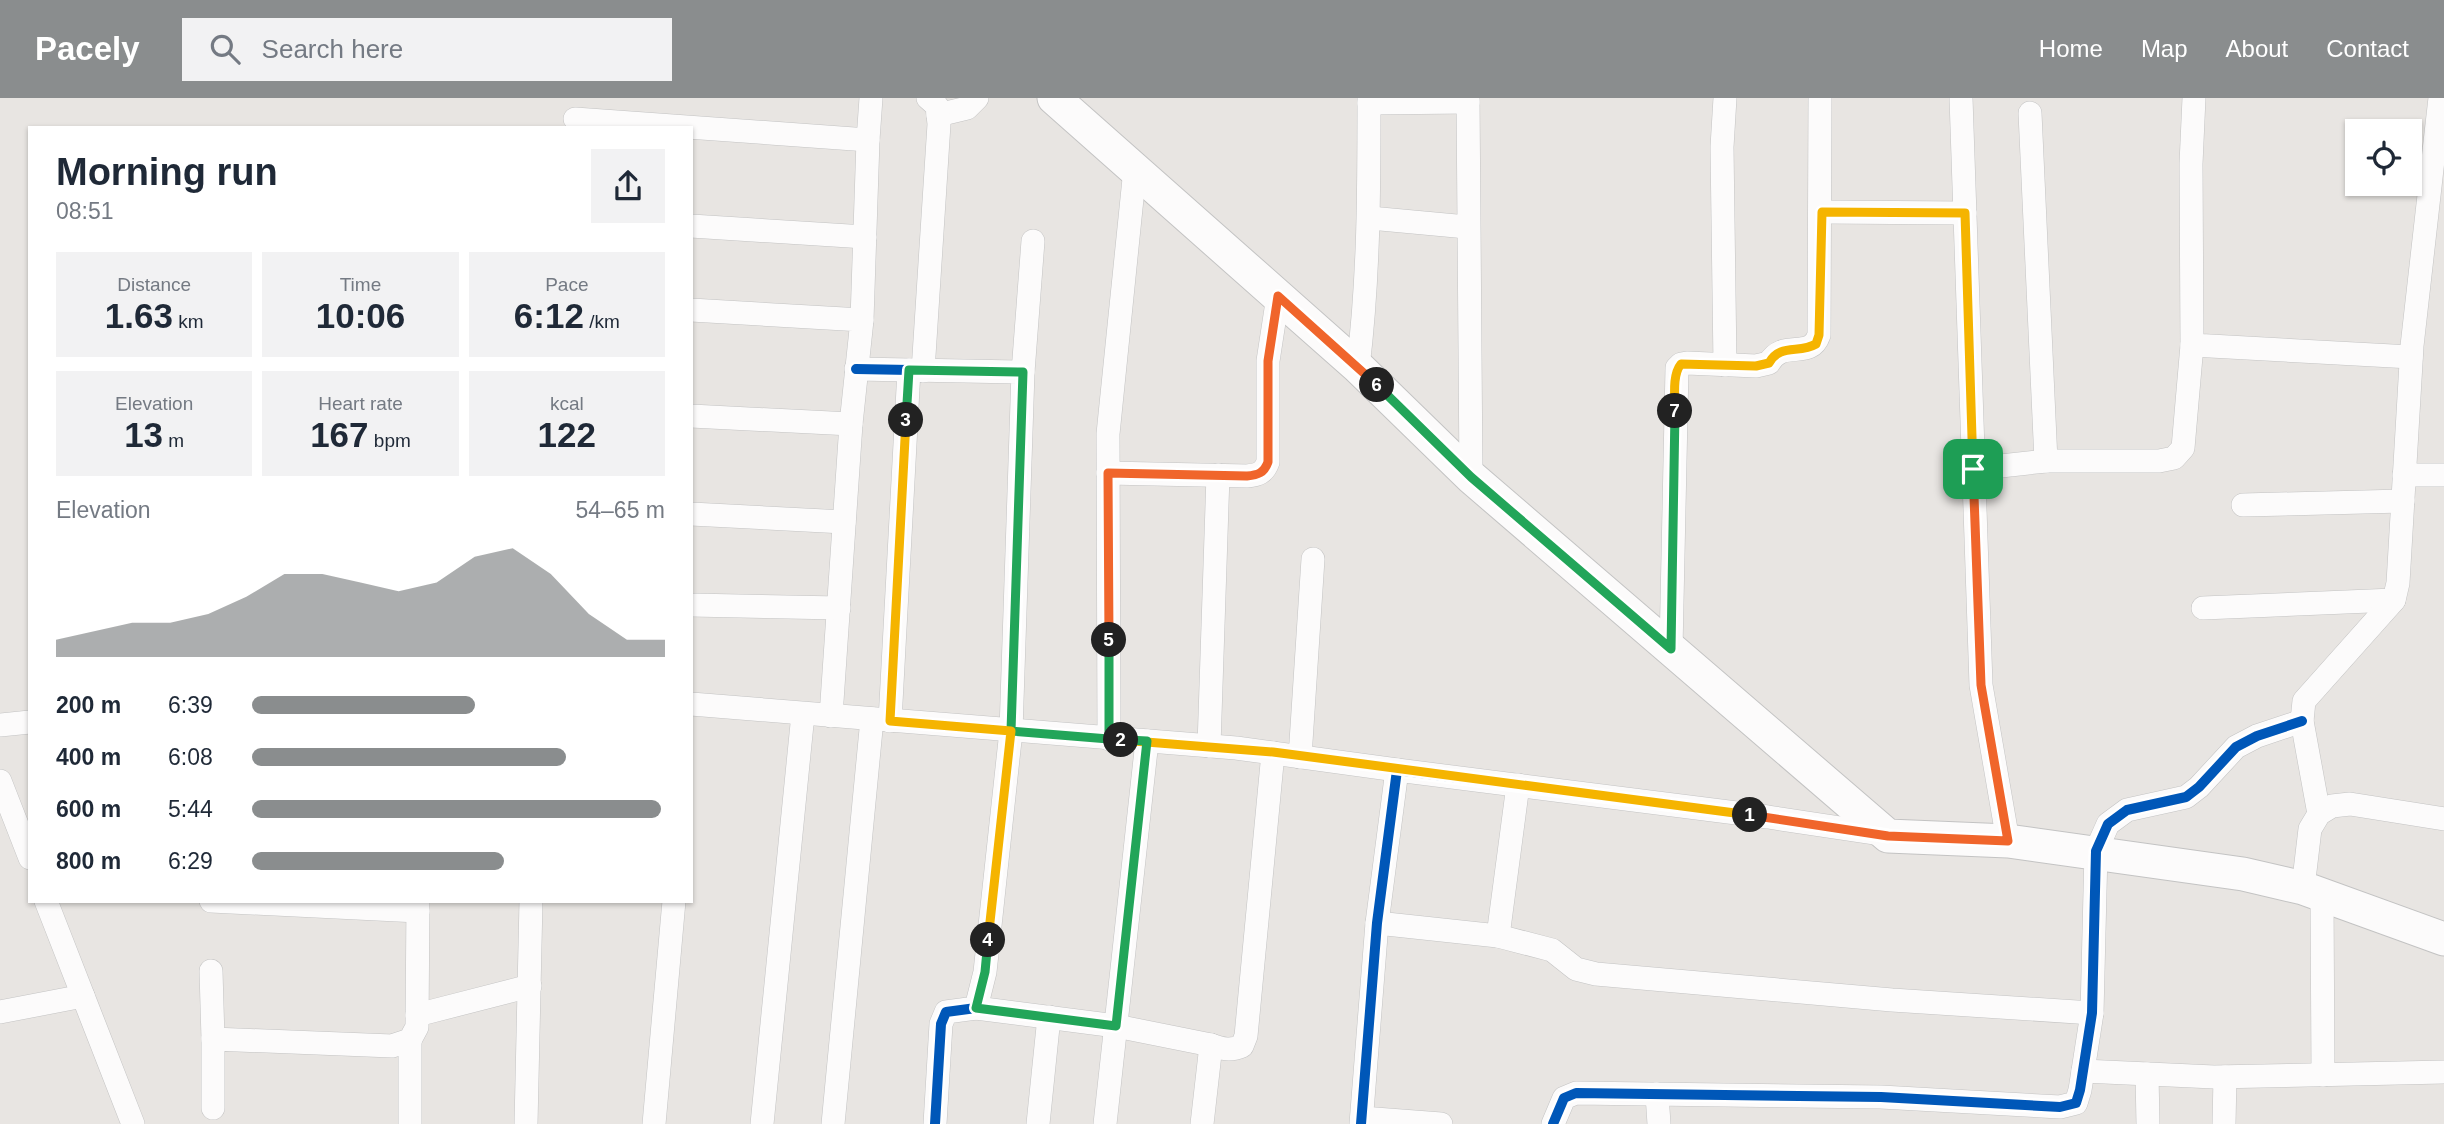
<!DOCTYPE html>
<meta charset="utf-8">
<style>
:root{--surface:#fff;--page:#f2f2f3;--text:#1f2937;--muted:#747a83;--accent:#8a8d8e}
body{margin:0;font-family:Arial,sans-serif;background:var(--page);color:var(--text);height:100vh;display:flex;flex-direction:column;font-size:26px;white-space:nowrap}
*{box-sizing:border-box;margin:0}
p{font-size:23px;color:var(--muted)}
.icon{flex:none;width:38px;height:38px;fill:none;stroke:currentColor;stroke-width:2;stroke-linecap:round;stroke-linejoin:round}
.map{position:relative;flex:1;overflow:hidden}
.panel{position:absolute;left:28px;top:28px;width:665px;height:777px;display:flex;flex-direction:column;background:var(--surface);border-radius:0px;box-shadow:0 2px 5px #0004}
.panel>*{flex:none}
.controls{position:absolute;left:2345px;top:21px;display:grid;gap:14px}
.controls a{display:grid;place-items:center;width:77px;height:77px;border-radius:0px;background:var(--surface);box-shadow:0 2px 5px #0004;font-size:35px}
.pin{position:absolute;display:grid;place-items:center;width:60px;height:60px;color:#fff;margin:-30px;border-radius:14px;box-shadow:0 4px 10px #0006}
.km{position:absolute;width:35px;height:35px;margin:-18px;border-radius:50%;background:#222;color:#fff;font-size:19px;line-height:35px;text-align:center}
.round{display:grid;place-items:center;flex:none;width:74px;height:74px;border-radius:0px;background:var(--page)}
.overview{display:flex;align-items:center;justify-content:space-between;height:119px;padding:0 28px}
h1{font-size:38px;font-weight:800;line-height:52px}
.stats{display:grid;grid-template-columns:repeat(3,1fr);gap:10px;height:119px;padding:7px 28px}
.stats div{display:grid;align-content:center;border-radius:0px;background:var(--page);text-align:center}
.stats b{font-size:35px;font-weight:800}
.stats small{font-size:19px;font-weight:400}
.stats p{font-size:19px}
.chart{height:196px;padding:14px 28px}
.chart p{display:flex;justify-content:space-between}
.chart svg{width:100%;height:126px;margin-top:7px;fill:var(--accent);opacity:.7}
ul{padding:0 28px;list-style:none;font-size:23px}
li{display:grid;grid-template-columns:112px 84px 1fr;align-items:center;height:52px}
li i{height:18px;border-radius:9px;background:var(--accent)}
header{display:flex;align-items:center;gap:42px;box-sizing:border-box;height:98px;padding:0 35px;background:var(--accent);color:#fff}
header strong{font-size:33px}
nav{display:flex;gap:38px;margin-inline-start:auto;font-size:24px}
.search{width:490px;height:63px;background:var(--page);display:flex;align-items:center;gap:18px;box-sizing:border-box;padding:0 24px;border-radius:0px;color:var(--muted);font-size:26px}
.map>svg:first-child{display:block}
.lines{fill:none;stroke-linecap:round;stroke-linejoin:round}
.minor-casing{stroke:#c3c3c3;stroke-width:24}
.secondary-casing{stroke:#c3c3c3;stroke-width:35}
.minor{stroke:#fcfbfb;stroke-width:23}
.secondary{stroke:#fcfbfb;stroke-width:33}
.cycleway-casing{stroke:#fff;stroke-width:15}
.cycleway{stroke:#0057b8;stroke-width:10}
.split-1-casing{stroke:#fff;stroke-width:14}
.split-2-casing{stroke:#fff;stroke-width:14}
.split-3-casing{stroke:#fff;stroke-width:14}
.split-4-casing{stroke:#fff;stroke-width:14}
.split-5-casing{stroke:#fff;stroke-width:14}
.split-6-casing{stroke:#fff;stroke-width:14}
.split-7-casing{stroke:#fff;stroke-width:14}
.split-8-casing{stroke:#fff;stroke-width:14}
.split-1{stroke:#f0652b;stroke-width:9}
.split-2{stroke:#f5b400;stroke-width:9}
.split-3{stroke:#22a559;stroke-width:9}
.split-4{stroke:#f5b400;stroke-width:9}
.split-5{stroke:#22a559;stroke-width:9}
.split-6{stroke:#f0652b;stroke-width:9}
.split-7{stroke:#22a559;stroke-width:9}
.split-8{stroke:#f5b400;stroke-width:9}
</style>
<header>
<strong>Pacely</strong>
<div class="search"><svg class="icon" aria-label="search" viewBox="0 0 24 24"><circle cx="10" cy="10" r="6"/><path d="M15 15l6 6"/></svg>Search here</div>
<nav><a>Home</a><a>Map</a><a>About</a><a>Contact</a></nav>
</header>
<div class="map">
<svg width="2444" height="1026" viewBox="0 0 2444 1026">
<rect width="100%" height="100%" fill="#e8e5e2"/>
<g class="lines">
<g class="minor-casing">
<g id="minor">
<polyline points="1468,0 1471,379"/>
<polyline points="1961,0 1981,587 2008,743"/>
<polyline points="2194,0 2191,66 2192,247 2411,259"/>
<polyline points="1369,5 1468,4"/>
<polyline points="2030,15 2046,363"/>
<polyline points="938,17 967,10 977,0"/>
<polyline points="575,21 868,42 862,222"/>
<polyline points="868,42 871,0"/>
<polyline points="1822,114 1965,115"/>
<polyline points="1370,120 1467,129"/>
<polyline points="691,128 865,139"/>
<polyline points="691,212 862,222 851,326 831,618"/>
<polyline points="1725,267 1722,49 1725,0"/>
<path d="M1358,269C1369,179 1369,90 1369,0"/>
<polyline points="856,271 1023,274 1011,633 985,874 976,910 946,914 941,926 935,1026"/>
<polyline points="923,273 939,26 937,8 928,0"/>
<polyline points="1023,274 1033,143"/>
<polyline points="691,318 851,326"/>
<polyline points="1973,371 2046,363 2159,363 2174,360 2183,350 2192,247"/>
<path d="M1108,375L1247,378C1258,377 1264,375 1268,364V263L1278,198"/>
<polyline points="2404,377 2444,377"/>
<polyline points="2243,407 2403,403"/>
<polyline points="691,416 844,424"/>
<polyline points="691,507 839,510"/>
<polyline points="2203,510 2394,502 2398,485 2412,248 2440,0"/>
<path d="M1671,551L1677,270L1681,266L1687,265L1756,268L1769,265C1783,240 1810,263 1819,237L1820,0"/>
<polyline points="691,606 1236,650 1397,672"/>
<polyline points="890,623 909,272"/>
<polyline points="0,627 30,624"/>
<polyline points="1109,641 1108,336 1135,71"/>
<polyline points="1209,648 1218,377"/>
<polyline points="1300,659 1313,461"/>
<polyline points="0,683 30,760"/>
<polyline points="2319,716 2302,623 2304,603 2394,502"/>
<polyline points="2303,790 2310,731 2319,716 2332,708 2350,706 2444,721"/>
<polyline points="2322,797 2323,977"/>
<polyline points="46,803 133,1026"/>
<polyline points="211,803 418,813"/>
<polyline points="1377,825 1498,838 1552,852 1576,871 1596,876 1892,902 2092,915"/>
<polyline points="1498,838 1518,687"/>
<polyline points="211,873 213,941"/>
<polyline points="976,910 1116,928 1211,947"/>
<polyline points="0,914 83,898"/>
<polyline points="417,917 530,888"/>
<polyline points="410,942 410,1026"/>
<polyline points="2083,973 2214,979 2444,974"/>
<polyline points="2147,976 2148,1026"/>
<polyline points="1657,996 1659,1026"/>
<polyline points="213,1010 213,941 392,948 410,942 417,929 418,803"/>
<polyline points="1362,1020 1441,1026"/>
<polyline points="526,1026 531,803"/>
<polyline points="654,1026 674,803"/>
<polyline points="762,1026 803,616"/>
<polyline points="833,1026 872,621"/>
<polyline points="1038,1026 1049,919"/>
<polyline points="1105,1026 1147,643"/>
<path d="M1202,1026L1211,947C1222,951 1231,953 1242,948L1246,938L1273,655"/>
<polyline points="1361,1026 1377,825 1397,672 1768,719 1887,737"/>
<polyline points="1553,1026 1564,1000 1576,995 1881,999 2060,1009 2076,1005 2080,992 2092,915 2096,753 2108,726 2127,712 2186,699 2199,689 2236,649 2257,638 2302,623"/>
<polyline points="2224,1026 2225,979"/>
</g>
</g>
<g class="secondary-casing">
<polyline id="secondary" points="1054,0 1358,269 1471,379 1888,738 2008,743 2243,776 2303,790 2444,841"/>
</g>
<use href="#minor" class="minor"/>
<use href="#secondary" class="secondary"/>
<g class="cycleway-casing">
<g id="cycleway">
<polyline points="856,271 1023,274 1011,633 985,874 976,910 946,914 941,926 935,1026"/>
<polyline points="1361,1026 1377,825 1397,672 1768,719 1888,738"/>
<polyline points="1553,1026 1564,1000 1576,995 1881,999 2060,1009 2076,1005 2080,992 2092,915 2096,753 2108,726 2127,712 2186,699 2199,689 2236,649 2257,638 2302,623"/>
</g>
</g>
<use href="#cycleway" class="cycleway"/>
</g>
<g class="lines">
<g class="split-1-casing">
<polyline id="split-1" points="1750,717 1888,738 2008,743 1981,587 1973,371"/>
</g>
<g class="split-2-casing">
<polyline id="split-2" points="1121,642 1273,654 1750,717"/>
</g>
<g class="split-3-casing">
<polyline id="split-3" points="906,322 909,272 1023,274 1011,633 1121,642"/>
</g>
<g class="split-4-casing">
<polyline id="split-4" points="906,322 890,623 1011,633 988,842"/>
</g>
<g class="split-5-casing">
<polyline id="split-5" points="988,842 985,874 976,910 1116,928 1147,643 1109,641 1109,542"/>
</g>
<g class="split-6-casing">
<path id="split-6" d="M1109,542L1108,375L1247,378C1258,377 1264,375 1268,364V263L1278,198L1377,287"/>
</g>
<g class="split-7-casing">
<polyline id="split-7" points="1377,287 1471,379 1671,551 1675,313"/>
</g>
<g class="split-8-casing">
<path id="split-8" d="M1675,313C1675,299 1672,277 1681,266L1756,268L1769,265C1780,245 1799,256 1816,246L1819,237L1822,114L1965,115L1973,371"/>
</g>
<use href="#split-1" class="split-1"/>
<use href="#split-2" class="split-2"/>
<use href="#split-3" class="split-3"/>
<use href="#split-4" class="split-4"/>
<use href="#split-5" class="split-5"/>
<use href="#split-6" class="split-6"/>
<use href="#split-7" class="split-7"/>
<use href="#split-8" class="split-8"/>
</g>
</svg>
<div class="controls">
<a><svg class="icon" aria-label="locate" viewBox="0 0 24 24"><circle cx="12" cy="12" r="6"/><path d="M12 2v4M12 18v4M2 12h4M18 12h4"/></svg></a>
</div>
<div class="pin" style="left:1973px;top:371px;background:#1e9e55"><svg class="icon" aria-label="arrive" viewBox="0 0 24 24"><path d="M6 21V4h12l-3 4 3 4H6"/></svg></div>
<b class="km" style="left:1750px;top:717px">1</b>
<b class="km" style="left:1121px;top:642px">2</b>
<b class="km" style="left:906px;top:322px">3</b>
<b class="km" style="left:988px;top:842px">4</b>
<b class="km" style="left:1109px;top:542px">5</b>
<b class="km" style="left:1377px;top:287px">6</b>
<b class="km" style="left:1675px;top:313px">7</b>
<section class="panel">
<div class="overview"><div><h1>Morning run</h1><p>08:51</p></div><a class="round"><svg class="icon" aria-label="share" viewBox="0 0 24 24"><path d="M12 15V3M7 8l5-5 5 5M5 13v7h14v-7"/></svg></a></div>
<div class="stats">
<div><p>Distance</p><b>1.63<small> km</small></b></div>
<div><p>Time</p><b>10:06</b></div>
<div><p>Pace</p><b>6:12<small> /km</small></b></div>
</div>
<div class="stats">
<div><p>Elevation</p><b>13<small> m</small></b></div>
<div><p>Heart rate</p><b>167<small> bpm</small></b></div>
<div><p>kcal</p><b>122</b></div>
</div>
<div class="chart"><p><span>Elevation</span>54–65 m</p>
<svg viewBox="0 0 160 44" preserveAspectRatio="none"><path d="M0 44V38L10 35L20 32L30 32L40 29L50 23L60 15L70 15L80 18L90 21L100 18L110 9L120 6L130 15L140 29L150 38L160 38V44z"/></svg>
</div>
<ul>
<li><b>200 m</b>6:39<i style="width:54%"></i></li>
<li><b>400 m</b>6:08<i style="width:76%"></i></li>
<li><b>600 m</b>5:44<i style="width:99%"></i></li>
<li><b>800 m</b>6:29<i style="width:61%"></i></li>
</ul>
</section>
</div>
